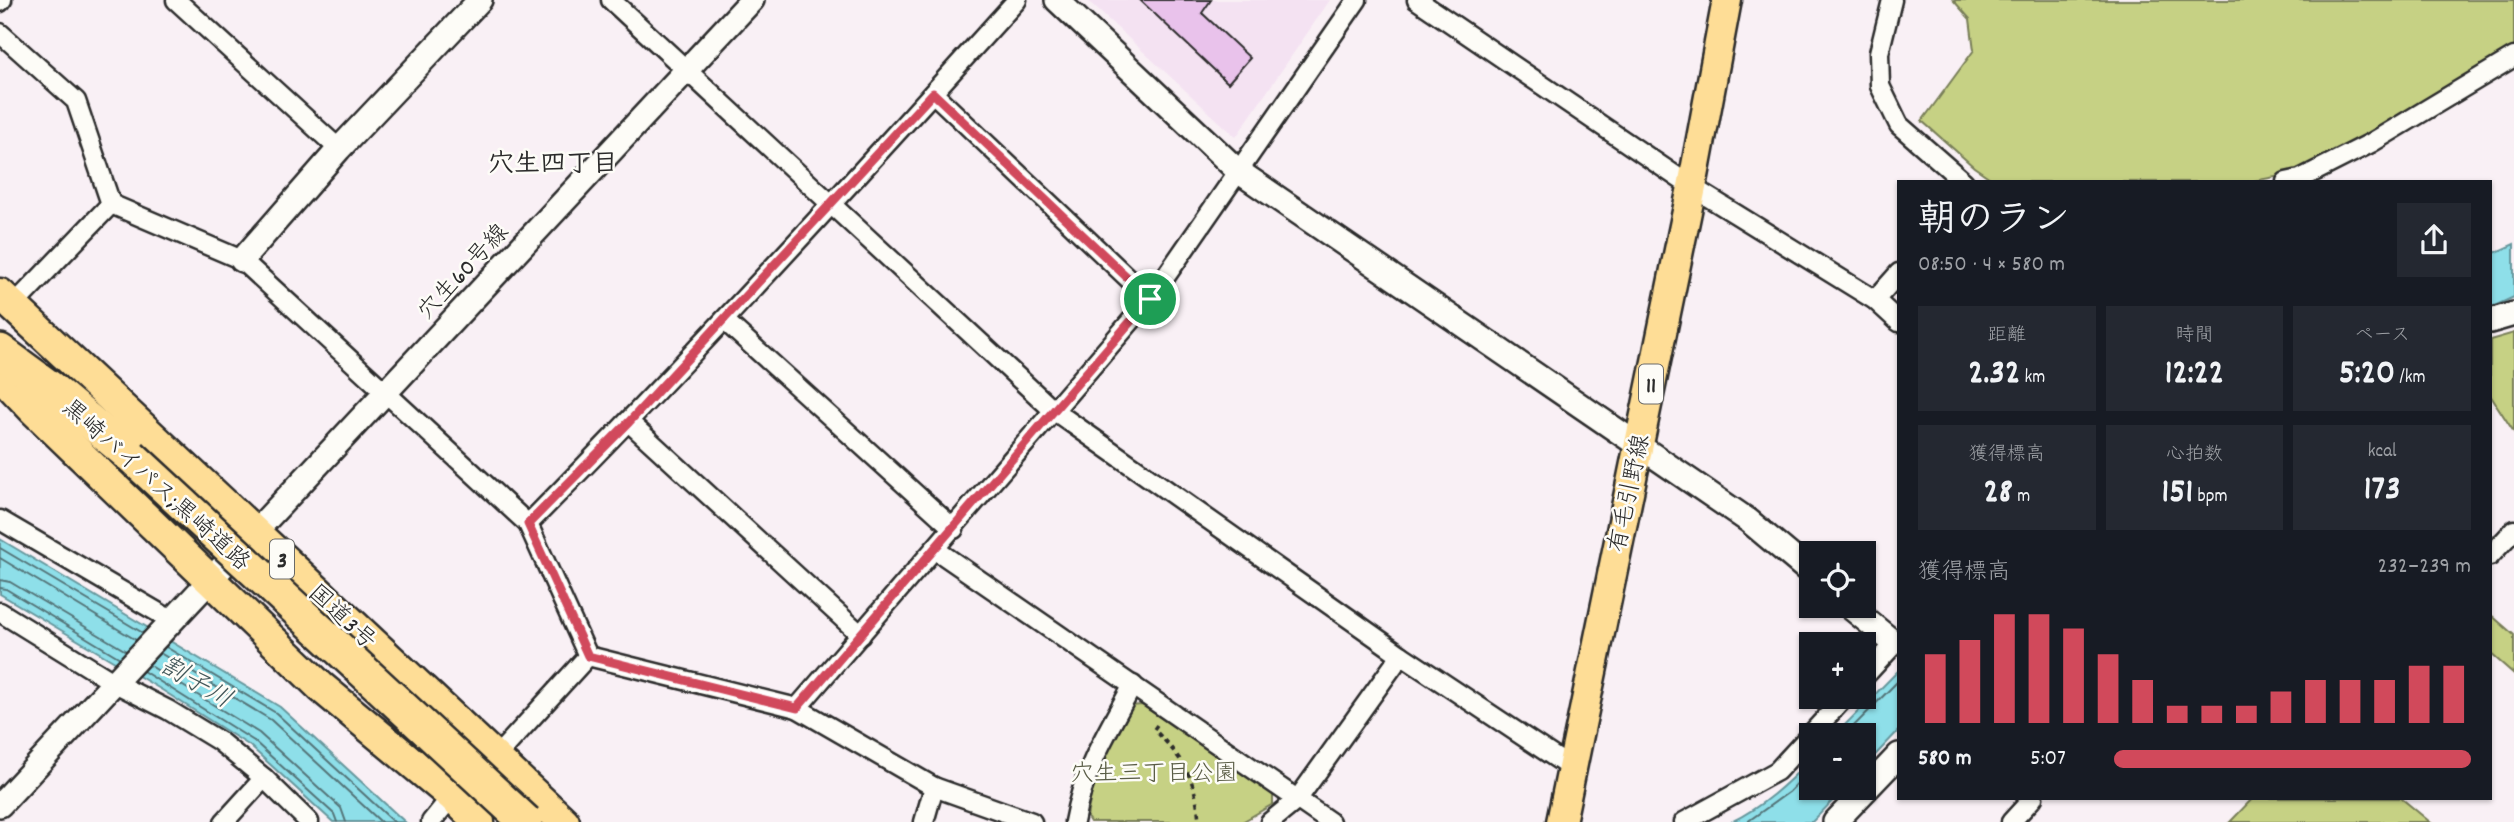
<!DOCTYPE html>
<html lang="ja">
<meta charset="utf-8">
<style>
:root{--surface:#171b24;--page:#242831;--text:#f1f3f6;--muted:#9ea1a6;--accent:#d1495b}
body{margin:0;font-family:Dekko,"Klee One",sans-serif;background:var(--page);color:var(--text);height:100vh;display:flex;flex-direction:column;font-size:26px;white-space:nowrap}
*{box-sizing:border-box;margin:0}
p{font-size:23px;color:var(--muted)}
.icon{flex:none;width:38px;height:38px;fill:none;stroke:currentColor;stroke-width:2;stroke-linecap:round;stroke-linejoin:round}
.map{position:relative;flex:1;overflow:hidden}
.side{position:absolute;left:1897px;top:180px;width:595px;height:620px;display:flex;flex-direction:column;background:var(--surface);border-radius:0px;box-shadow:0 2px 5px #0004}
.side>*{flex:none}
.tools{position:absolute;left:1799px;top:541px;display:grid;gap:14px}
.tools a{display:grid;place-items:center;width:77px;height:77px;border-radius:0px;background:var(--surface);box-shadow:0 2px 5px #0004;font-size:35px}
.pin{position:absolute;display:grid;place-items:center;width:60px;height:60px;color:#fff;margin:-30px;border:4px solid #fff;border-radius:50%;box-shadow:0 2px 7px #0007}
.round{display:grid;place-items:center;flex:none;width:74px;height:74px;border-radius:0px;background:var(--page)}
.summary{display:flex;align-items:center;justify-content:space-between;height:119px;padding:0 21px}
h1{font-size:38px;font-weight:700;line-height:52px}
.metrics{display:grid;grid-template-columns:repeat(3,1fr);gap:10px;height:119px;padding:7px 21px}
.metrics div{display:grid;align-content:center;border-radius:0px;background:var(--page);text-align:center}
.metrics b{font-size:35px;font-weight:700}
.metrics small{font-size:19px;font-weight:400}
.metrics p{font-size:19px}
.chart{height:196px;padding:14px 21px}
.chart p{display:flex;justify-content:space-between}
.chart svg{width:100%;height:126px;margin-top:7px;stroke:var(--accent);stroke-width:6}
ul{padding:0 21px;list-style:none;font-size:23px}
li{display:grid;grid-template-columns:112px 84px 1fr;align-items:center;height:52px}
li i{height:18px;border-radius:9px;background:var(--accent)}
.map>svg:first-child{display:block}
.built{fill:#f4e2f2}
.green{fill:#c6d184;stroke:#787e58;stroke-width:2}
.water{fill:#8edfe9;stroke:#66979d;stroke-width:2}
.lines{fill:none;stroke-linecap:round;stroke-linejoin:round}
.shore{stroke:#537377;stroke-width:2}
.building{fill:#e9c2eb;stroke:#2b2b2b;stroke-width:2}
.minor-casing{stroke:#2b2b2b;stroke-width:23}
.tertiary-casing{stroke:#2b2b2b;stroke-width:28}
.primary-casing{stroke:#2b2b2b;stroke-width:33}
.trunk-casing{stroke:#2b2b2b;stroke-width:35}
.motorway-casing{stroke:#2b2b2b;stroke-width:38}
.path{stroke:#2b2b2b;stroke-width:3.5;stroke-dasharray:5 5;stroke-linecap:butt}
.minor{stroke:#fdfcf7;stroke-width:18}
.tertiary{stroke:#fdfcf7;stroke-width:23}
.primary{stroke:#fedd96;stroke-width:28}
.trunk{stroke:#fedd96;stroke-width:30}
.motorway{stroke:#fedd96;stroke-width:33}
.motorway-bridge-casing{stroke:#2b2b2b;stroke-width:38;stroke-linecap:butt}
.motorway-bridge{stroke:#fedd96;stroke-width:33}
.route-casing{stroke:#fff;stroke-width:14}
.route{stroke:#d1495b;stroke-width:9}
.labels{text-anchor:middle;stroke-width:5;stroke-linejoin:round;paint-order:stroke}
.shield{fill:#fdfcf7;stroke:#6a6a68;stroke-width:2}
.shield-label{font-size:23px;font-weight:bold;fill:#2b2b2b}
.street-label{font-size:24px;fill:#2b2b2b;stroke:#fdfcf7}
.park-label{font-size:24px;fill:#5a5d46;stroke:#fdfcf7}
.neighbourhood-label{font-size:26px;font-weight:bold;fill:#2b2b2b;stroke:#fdfcf7}
.water-label{font-size:26px;font-style:italic;fill:#44585a;stroke:#fdfcf7}
</style>
<div class="map">
<svg width="2514" height="822" viewBox="0 0 2514 822">
<rect width="100%" height="100%" fill="#f9f0f5"/>
<filter id="ink" filterUnits="userSpaceOnUse"><feTurbulence type="fractalNoise" baseFrequency=".0143" numOctaves="2"/><feDisplacementMap in="SourceGraphic" scale="14" xChannelSelector="R" yChannelSelector="G"/><feConvolveMatrix kernelMatrix="1 2 1 2 8 2 1 2 1" color-interpolation-filters="sRGB"/></filter>
<g filter="url(#ink)">
<polygon class="built" points="1087,0 1330,0 1236,137"/>
<g class="green">
<polygon points="1953,0 2514,0 2514,50 2372,136 2297,173 2248,182 1996,182 1974,167 1922,121 1974,50 1970,19"/>
<polygon points="2514,333 2514,432 2490,395 2490,340"/>
<polygon points="2490,614 2514,635 2514,674 2490,653"/>
<polygon points="1142,705 1273,794 1273,804 1242,822 1090,822 1087,817 1095,773 1130,706"/>
<polygon points="2253,798 2401,798 2430,822 2230,822"/>
</g>
<g class="water">
<polygon points="2514,244 2514,297 2490,308 2490,255"/>
<polygon points="0,539 280,707 405,822 333,822 250,746 162,690 0,594"/>
<polygon points="1899,670 1899,730 1864,767 1864,735 1835,735"/>
<path d="M1811,759V788H1845L1812,822H1731C1762,807 1787,784 1811,759Z"/>
</g>
<g class="lines">
<g class="shore">
<polyline points="0,548 143,633"/>
<polyline points="0,558 136,640"/>
<polyline points="0,580 10,582 126,651"/>
<polyline points="0,588 6,589 120,658"/>
<polyline points="166,647 276,713 394,822"/>
<polyline points="160,653 271,720 381,822"/>
<polyline points="149,665 259,733 341,808 346,822"/>
<polyline points="143,671 254,741 334,814 337,822"/>
<polyline points="1845,735 1899,680"/>
<polyline points="1747,822 1789,792 1811,769"/>
</g>
</g>
<polygon class="building" points="1140,0 1211,0 1202,13 1250,58 1228,83"/>
<g class="lines">
<g class="minor-casing">
<g id="minor">
<polyline points="176,0 339,149"/>
<polyline points="611,0 1053,410 1401,655 1571,768"/>
<polyline points="1417,0 1692,187 1875,300 1899,322"/>
<polyline points="1892,0 1879,53 1880,86 1899,125 1964,182"/>
<polyline points="0,2 2,0"/>
<polyline points="0,33 76,101 111,204 242,260 528,524 588,656 797,708 934,787 1032,822"/>
<polyline points="933,93 1150,299"/>
<polyline points="2286,182 2300,179 2371,143 2514,57"/>
<polyline points="1875,300 1899,273"/>
<polyline points="13,306 111,204"/>
<polyline points="724,320 954,529"/>
<polyline points="629,422 861,635"/>
<polyline points="0,520 171,620"/>
<path d="M528,524C696,354 857,177 1017,0"/>
<polyline points="936,550 1330,822"/>
<polyline points="2490,556 2514,530"/>
<polyline points="0,612 113,682 168,710 219,741 264,778 309,822"/>
<polyline points="1864,677 1899,639"/>
<polyline points="797,708 1150,299 1357,0"/>
<polyline points="495,758 588,656"/>
<polyline points="224,822 264,778"/>
<polyline points="431,822 452,796"/>
<polyline points="924,822 934,787"/>
<path d="M1074,822C1083,771 1108,730 1133,685"/>
<polyline points="1270,822 1297,800 1401,655"/>
<polyline points="1684,822 1777,771 1846,696"/>
<polyline points="2011,822 2033,798"/>
</g>
</g>
<g class="tertiary-casing">
<g id="tertiary">
<polyline points="1057,0 1238,171 1749,521 1811,573"/>
<polyline points="242,260 339,149 480,0"/>
<polyline points="2490,321 2514,314"/>
<polyline points="1849,606 1894,643"/>
<polyline points="0,805 752,0"/>
<polyline points="1835,822 1899,755"/>
</g>
</g>
<g class="primary-casing">
<polyline id="primary" points="1561,822 1692,187 1727,0"/>
</g>
<g class="trunk-casing">
<g id="trunk">
<polyline points="0,294 564,822"/>
<polyline points="0,374 34,410 321,687 452,796 479,822"/>
</g>
</g>
<g class="motorway-casing">
<polyline id="motorway" points="0,351 49,387 131,456"/>
</g>
<path class="path" d="M1157,725L1154,729C1184,761 1196,777 1199,822"/>
<use href="#minor" class="minor"/>
<use href="#tertiary" class="tertiary"/>
<use href="#primary" class="primary"/>
<use href="#trunk" class="trunk"/>
<use href="#motorway" class="motorway"/>
<g class="motorway-bridge-casing">
<polyline id="motorway-bridge" points="131,456 526,822"/>
</g>
<use href="#motorway-bridge" class="motorway-bridge"/>
</g>
</g>
<g class="lines" filter="url(#ink)">
<g class="route-casing">
<polygon id="route" points="933,93 1150,299 797,708 588,656 528,524 629,422"/>
</g>
<use href="#route" class="route"/>
</g>
<g class="labels">
<g class="shield">
<rect x="1639" y="364.5" width="24" height="39" rx="5"/>
<rect x="270" y="539.5" width="24" height="39" rx="5"/>
</g>
<g class="shield-label">
<text x="1651" y="392">11</text>
<text x="282" y="567">3</text>
</g>
<g class="street-label">
<text transform="translate(462 271) rotate(-47)" y="8">穴生60号線</text>
<text transform="translate(157 484) rotate(42)" y="8">黒崎バイパス;黒崎道路</text>
<text transform="translate(1628 493) rotate(-78)" y="8">有毛引野線</text>
<text transform="translate(343 616) rotate(43)" y="8">国道3号</text>
</g>
<g class="park-label">
<text x="1154" y="780">穴生三丁目公園</text>
</g>
<g class="neighbourhood-label">
<text x="553" y="171">穴生四丁目</text>
</g>
<g class="water-label">
<text transform="translate(197 681) rotate(30)" y="9">割子川</text>
</g>
</g>
</svg>
<div class="tools">
<a><svg class="icon" aria-label="locate" viewBox="0 0 24 24"><circle cx="12" cy="12" r="6"/><path d="M12 2v4M12 18v4M2 12h4M18 12h4"/></svg></a>
<a>+</a>
<a>−</a>
</div>
<div class="pin" style="left:1150px;top:299px;background:#1e9e55"><svg class="icon" aria-label="arrive" viewBox="0 0 24 24"><path d="M6 21V4h12l-3 4 3 4H6"/></svg></div>
<section class="side">
<div class="summary"><div><h1>朝のラン</h1><p>08:50 · 4 × 580 m</p></div><a class="round"><svg class="icon" aria-label="share" viewBox="0 0 24 24"><path d="M12 15V3M7 8l5-5 5 5M5 13v7h14v-7"/></svg></a></div>
<div class="metrics">
<div><p>距離</p><b>2.32<small> km</small></b></div>
<div><p>時間</p><b>12:22</b></div>
<div><p>ペース</p><b>5:20<small> /km</small></b></div>
</div>
<div class="metrics">
<div><p>獲得標高</p><b>28<small> m</small></b></div>
<div><p>心拍数</p><b>151<small> bpm</small></b></div>
<div><p>kcal</p><b>173</b></div>
</div>
<div class="chart"><p><span>獲得標高</span>232–239 m</p>
<svg viewBox="0 0 160 44" preserveAspectRatio="none"><path d="M5 44V20M15 44V15M25 44V6M35 44V6M45 44V11M55 44V20M65 44V29M75 44V38M85 44V38M95 44V38M105 44V33M115 44V29M125 44V29M135 44V29M145 44V24M155 44V24"/></svg>
</div>
<ul>
<li><b>580 m</b>5:07<i style="width:100%"></i></li>
</ul>
</section>
</div>
